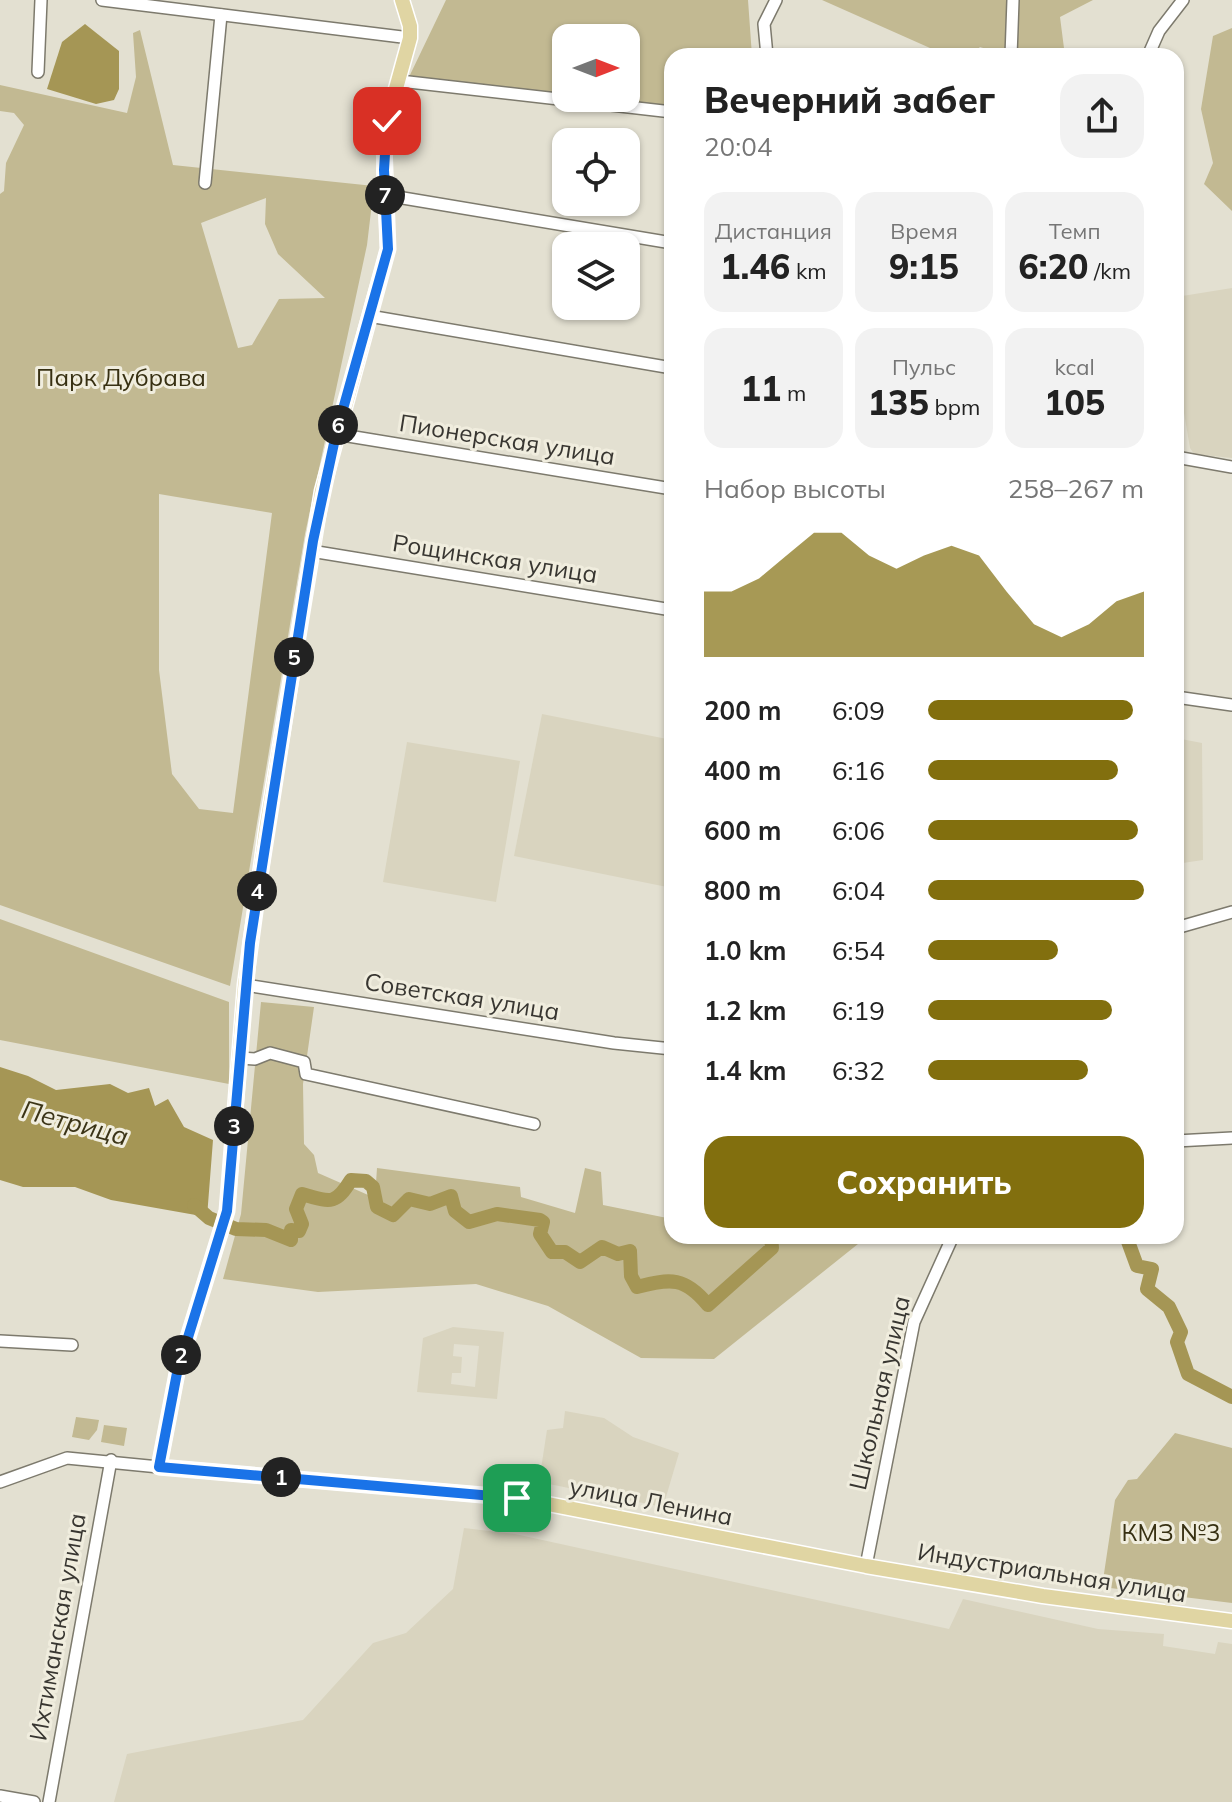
<!DOCTYPE html>
<html lang="ru">
<meta charset="utf-8">
<style>
:root{--surface:#fff;--page:#f2f2f2;--text:#222;--muted:#767676;--accent:#826f0e}
body{margin:0;font-family:Mulish,sans-serif;background:var(--page);color:var(--text);height:100vh;display:flex;flex-direction:column;font-size:30px;white-space:nowrap}
*{box-sizing:border-box;margin:0}
p{font-size:26px;color:var(--muted)}
.icon{flex:none;width:44px;height:44px;fill:none;stroke:currentColor;stroke-width:2;stroke-linecap:round;stroke-linejoin:round}
.map{position:relative;flex:1;overflow:hidden}
.details{position:absolute;left:664px;top:48px;width:520px;height:1196px;display:flex;flex-direction:column;background:var(--surface);border-radius:24px;box-shadow:0 2px 6px #0004}
.details>*{flex:none}
.needle{width:52px;rotate:90deg}
.controls{position:absolute;left:552px;top:24px;display:grid;gap:16px}
.controls a{display:grid;place-items:center;width:88px;height:88px;border-radius:16px;background:var(--surface);box-shadow:0 2px 6px #0004;font-size:40px}
.pin{position:absolute;display:grid;place-items:center;width:68px;height:68px;color:#fff;margin:-34px;border-radius:16px;box-shadow:0 4px 12px #0006}
.km{position:absolute;width:40px;height:40px;margin:-20px;border-radius:50%;background:#222;color:#fff;font-size:22px;line-height:40px;text-align:center}
.round{display:grid;place-items:center;flex:none;width:84px;height:84px;border-radius:24px;background:var(--page)}
.head{display:flex;align-items:center;justify-content:space-between;height:136px;padding:0 40px}
h1{font-size:36px;font-weight:800;line-height:60px}
.stats{display:grid;grid-template-columns:repeat(3,1fr);gap:12px;height:136px;padding:8px 40px}
.stats div{display:grid;align-content:center;border-radius:20px;background:var(--page);text-align:center}
.stats b{font-size:34px;font-weight:800}
.stats small{font-size:22px;font-weight:400}
.stats p{font-size:22px}
.chart{height:224px;padding:16px 40px}
.chart p{display:flex;justify-content:space-between}
.chart svg{width:100%;height:144px;margin-top:8px;fill:var(--accent);opacity:.7}
.action{display:flex;gap:16px;margin-top:auto;padding:16px 40px}
.action a{flex:1;height:92px;border-radius:24px;background:var(--accent);color:#fff;font-size:32px;font-weight:800;line-height:92px;text-align:center}
ul{padding:0 40px;list-style:none;font-size:26px}
li{display:grid;grid-template-columns:128px 96px 1fr;align-items:center;height:60px}
li i{height:20px;border-radius:10px;background:var(--accent)}
.map>svg:first-child{display:block}
.built{fill:#d9d4bf;fill-rule:evenodd}
.green{fill:#c2b992;fill-rule:evenodd}
.water{fill:#a59655}
.lines{fill:none;stroke-linecap:round;stroke-linejoin:round}
.river{stroke:#a59655;stroke-width:14}
.minor-casing{stroke:#7d7a6d;stroke-width:14}
.major-casing{stroke:#fff;stroke-width:17}
.minor{stroke:#fff;stroke-width:11}
.major{stroke:#e0d5a3;stroke-width:14}
.route-casing{stroke:#fff;stroke-width:16}
.route{stroke:#1a73e8;stroke-width:10}
.labels{text-anchor:middle;stroke-width:6;stroke-linejoin:round;paint-order:stroke}
.park-label{font-size:24px;fill:#373012;stroke:#f0edde}
.street-label{font-size:24px;fill:#383631;stroke:#f0edde}
.water-label{font-size:26px;font-style:italic;fill:#3b3417;stroke:#f0edde}
</style>
<div class="map">
<svg width="1232" height="1802" viewBox="0 0 1232 1802">
<rect width="100%" height="100%" fill="#e3e0d1"/>
<g class="built">
<polygon points="1232,288 1232,458 1194,454 1190,448 1176,366 1176,297"/>
<polygon points="542,714 672,740 672,888 514,856"/>
<polygon points="1176,738 1202,743 1203,860 1176,864 1180,809 1176,808"/>
<polygon points="407,742 520,761 496,902 383,882"/>
<path d="M453,1327L504,1332L497,1399L417,1392L423,1338ZM454,1344L479,1346L475,1387L451,1384L452,1373H461L462,1357L453,1356Z"/>
<polygon points="565,1411 604,1418 633,1437 679,1453 663,1507 539,1482 547,1430 563,1428"/>
<polygon points="464,1528 515,1534 949,1629 963,1599 1098,1629 1164,1634 1163,1646 1215,1654 1218,1642 1232,1644 1232,1802 114,1802 127,1754 303,1720 373,1643 406,1633 453,1589"/>
</g>
<g class="green">
<polygon points="446,0 748,0 752,56 672,56 672,106 601,98 626,98 626,38 566,38 566,94 409,77"/>
<polygon points="822,0 1093,0 1060,17 1065,56 1009,56 980,47 969,56 948,56"/>
<polygon points="1232,28 1232,211 1204,184 1213,163 1201,109 1213,36"/>
<path d="M140,30L173,165L374,186L367,245L305,534L230,986L0,905V194L4,191L6,163L24,125L14,113L0,111V85L127,113L136,77L133,33ZM266,198L265,224L278,254L325,298L279,299L252,345L238,348L201,223ZM159,494L272,513L233,813L199,809L172,774L159,670Z"/>
<polygon points="0,919 229,1002 229,1084 0,1040"/>
<polygon points="261,1002 314,1007 303,1084 304,1144 314,1155 318,1173 375,1198 377,1168 520,1187 521,1197 575,1213 585,1168 601,1172 603,1205 672,1219 672,1236 868,1236 714,1359 641,1358 548,1306 476,1284 318,1292 223,1279 241,1214"/>
<polygon points="76,1417 99,1420 97,1430 89,1440 72,1437"/>
<polygon points="104,1425 127,1428 124,1446 101,1442"/>
<polygon points="1175,1433 1232,1448 1232,1603 1102,1587 1115,1500 1128,1480 1137,1479"/>
</g>
<g class="water">
<polygon points="85,24 119,51 119,89 114,100 96,104 47,89 62,42"/>
<polygon points="0,1067 28,1076 56,1090 110,1084 128,1093 149,1088 155,1106 168,1099 184,1127 213,1140 207,1217 111,1200 75,1187 23,1187 0,1180"/>
</g>
<g class="lines">
<g class="river">
<path d="M194,1205L209,1218L236,1229L266,1230L291,1240V1230L299,1231L302,1224L296,1209L302,1194C330,1202 335,1206 351,1180L366,1181L373,1187L377,1207L393,1215L409,1199L430,1204L451,1196L455,1211L469,1222L497,1214L540,1220L543,1222L540,1234L552,1252H565L580,1262L602,1247L618,1254L630,1251L631,1276L637,1287C671,1278 685,1277 708,1305L772,1248L771,1236"/>
<polyline points="1126,1236 1137,1266 1152,1269 1147,1289 1169,1307 1181,1332 1177,1342 1188,1374 1232,1397"/>
</g>
<g class="minor-casing">
<g id="minor">
<polyline points="102,0 410,38"/>
<polyline points="767,56 764,24 776,0"/>
<polyline points="1011,56 1013,0"/>
<polyline points="1148,56 1159,31 1183,0"/>
<polyline points="38,72 41,0"/>
<polyline points="400,81 672,112"/>
<polyline points="205,183 221,15"/>
<polyline points="385,195 672,243"/>
<polyline points="369,316 672,368"/>
<polyline points="336,434 672,489"/>
<polyline points="1176,457 1232,467"/>
<polyline points="311,551 672,610"/>
<polyline points="1176,697 1232,705"/>
<polyline points="1176,928 1232,912"/>
<polyline points="245,985 614,1043 672,1049"/>
<polyline points="240,1058 255,1059 270,1053 304,1062 306,1074 534,1124"/>
<polyline points="1176,1141 1232,1138"/>
<polyline points="0,1341 72,1345"/>
<polyline points="0,1482 67,1458 159,1467"/>
<polyline points="866,1566 914,1322 953,1236"/>
<polyline points="0,1796 34,1802"/>
<polyline points="49,1802 111,1460"/>
</g>
</g>
<g class="major-casing">
<polyline id="major" points="402,0 410,26 410,38 387,121 384,145 388,249 322,491 266,831 245,985 227,1211 177,1373 159,1467 517,1498 866,1566 1043,1596 1232,1621"/>
</g>
<use href="#minor" class="minor"/>
<use href="#major" class="major"/>
</g>
<g class="lines">
<g class="route-casing">
<polyline id="route" points="387,121 384,170 388,249 336,434 313,541 250,943 227,1211 177,1373 159,1467 517,1498"/>
</g>
<use href="#route" class="route"/>
</g>
<g class="labels">
<g class="park-label">
<text x="121" y="386">Парк Дубрава</text>
<text x="1171" y="1541">КМЗ №3</text>
</g>
<g class="street-label">
<text transform="translate(507 440) rotate(9)" y="8">Пионерская улица</text>
<text transform="translate(495 559) rotate(9)" y="8">Рощинская улица</text>
<text transform="translate(462 997) rotate(9)" y="8">Советская улица</text>
<text transform="translate(880 1393) rotate(-77)" y="8">Школьная улица</text>
<text transform="translate(651 1502) rotate(11)" y="8">улица Ленина</text>
<text transform="translate(1052 1573) rotate(9)" y="8">Индустриальная улица</text>
<text transform="translate(58 1627) rotate(-80)" y="8">Ихтиманская улица</text>
</g>
<g class="water-label">
<text transform="translate(75 1123) rotate(15)" y="9">Петрица</text>
</g>
</g>
</svg>
<div class="controls">
<a><svg class="needle" viewBox="-14 -14 28 28"><path d="M0-13l5 13h-10z" fill="#e53935"/><path d="M0 13l5-13h-10z" fill="#767676"/></svg></a>
<a><svg class="icon" aria-label="locate" viewBox="0 0 24 24"><circle cx="12" cy="12" r="6"/><path d="M12 2v4M12 18v4M2 12h4M18 12h4"/></svg></a>
<a><svg class="icon" aria-label="layers" viewBox="0 0 24 24"><path d="M12 4l9 5-9 5-9-5zM3 14l9 5 9-5"/></svg></a>
</div>
<div class="pin" style="left:517px;top:1498px;background:#1e9e55"><svg class="icon" aria-label="arrive" viewBox="0 0 24 24"><path d="M6 21V4h12l-3 4 3 4H6"/></svg></div>
<div class="pin" style="left:387px;top:121px;background:#d93025"><svg class="icon" aria-label="check" viewBox="0 0 24 24"><path d="M5 12l5 5 9-10"/></svg></div>
<b class="km" style="left:281px;top:1477px">1</b>
<b class="km" style="left:181px;top:1355px">2</b>
<b class="km" style="left:234px;top:1126px">3</b>
<b class="km" style="left:257px;top:891px">4</b>
<b class="km" style="left:294px;top:657px">5</b>
<b class="km" style="left:338px;top:425px">6</b>
<b class="km" style="left:385px;top:195px">7</b>
<section class="details">
<div class="head"><div><h1>Вечерний забег</h1><p>20:04</p></div><a class="round"><svg class="icon" aria-label="share" viewBox="0 0 24 24"><path d="M12 15V3M7 8l5-5 5 5M5 13v7h14v-7"/></svg></a></div>
<div class="stats">
<div><p>Дистанция</p><b>1.46<small> km</small></b></div>
<div><p>Время</p><b>9:15</b></div>
<div><p>Темп</p><b>6:20<small> /km</small></b></div>
</div>
<div class="stats">
<div><b>11<small> m</small></b></div>
<div><p>Пульс</p><b>135<small> bpm</small></b></div>
<div><p>kcal</p><b>105</b></div>
</div>
<div class="chart"><p><span>Набор высоты</span>258–267 m</p>
<svg viewBox="0 0 160 44" preserveAspectRatio="none"><path d="M0 44V24L10 24L20 20L30 13L40 6L50 6L60 13L70 17L80 13L90 10L100 13L110 24L120 34L130 38L140 34L150 27L160 24V44z"/></svg>
</div>
<ul>
<li><b>200 m</b>6:09<i style="width:95%"></i></li>
<li><b>400 m</b>6:16<i style="width:88%"></i></li>
<li><b>600 m</b>6:06<i style="width:97%"></i></li>
<li><b>800 m</b>6:04<i style="width:100%"></i></li>
<li><b>1.0 km</b>6:54<i style="width:60%"></i></li>
<li><b>1.2 km</b>6:19<i style="width:85%"></i></li>
<li><b>1.4 km</b>6:32<i style="width:74%"></i></li>
</ul>
<div class="action"><a>Сохранить</a></div>
</section>
</div>
